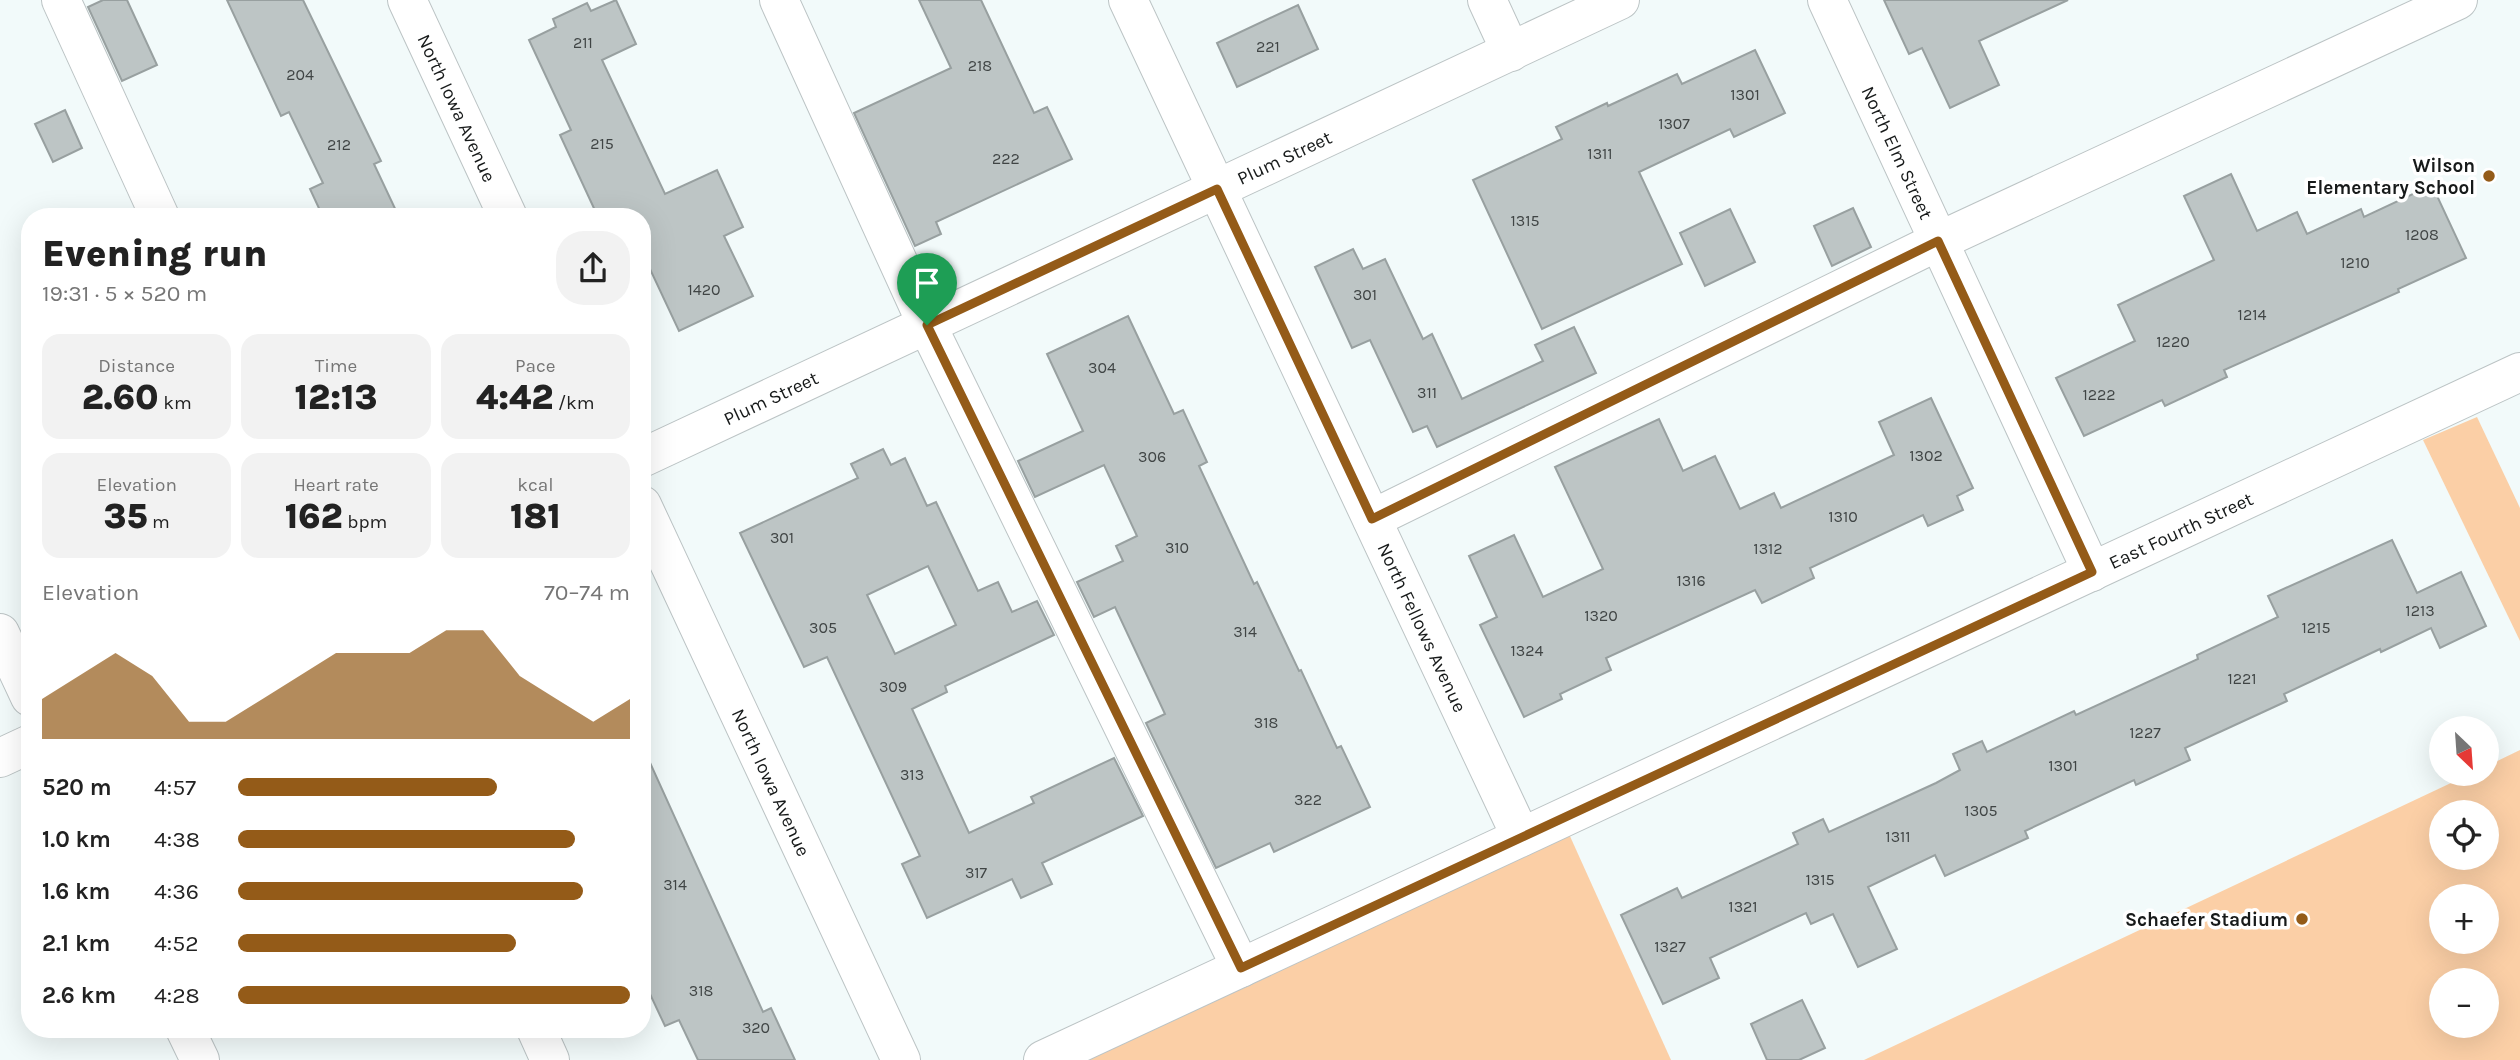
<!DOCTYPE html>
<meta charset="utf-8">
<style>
:root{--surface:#fff;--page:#f2f2f2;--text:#222;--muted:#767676;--accent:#945b18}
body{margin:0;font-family:Karla,sans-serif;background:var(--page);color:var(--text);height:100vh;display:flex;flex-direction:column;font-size:26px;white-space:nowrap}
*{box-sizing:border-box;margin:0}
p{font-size:23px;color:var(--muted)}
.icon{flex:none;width:38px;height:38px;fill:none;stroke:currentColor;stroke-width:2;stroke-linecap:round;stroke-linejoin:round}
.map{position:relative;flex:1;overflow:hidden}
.sheet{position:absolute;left:21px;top:208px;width:630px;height:830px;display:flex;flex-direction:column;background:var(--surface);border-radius:28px;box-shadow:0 7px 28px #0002}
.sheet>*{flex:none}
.needle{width:46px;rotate:155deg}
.buttons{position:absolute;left:2429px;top:716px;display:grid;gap:14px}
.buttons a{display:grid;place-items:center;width:70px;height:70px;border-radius:50%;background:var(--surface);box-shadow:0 7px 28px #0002;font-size:35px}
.pin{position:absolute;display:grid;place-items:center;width:60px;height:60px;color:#fff;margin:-72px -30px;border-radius:50% 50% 50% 0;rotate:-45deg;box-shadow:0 0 7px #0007}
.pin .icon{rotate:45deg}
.round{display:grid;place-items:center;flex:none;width:74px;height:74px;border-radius:28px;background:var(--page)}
.overview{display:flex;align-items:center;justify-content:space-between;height:119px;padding:0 21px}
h1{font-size:38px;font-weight:800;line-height:52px}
.metrics{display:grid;grid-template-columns:repeat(3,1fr);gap:10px;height:119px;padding:7px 21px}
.metrics div{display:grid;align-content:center;border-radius:18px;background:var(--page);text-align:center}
.metrics b{font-size:35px;font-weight:800}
.metrics small{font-size:19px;font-weight:400}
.metrics p{font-size:19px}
.chart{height:196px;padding:14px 21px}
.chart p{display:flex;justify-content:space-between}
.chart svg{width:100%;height:126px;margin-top:7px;fill:var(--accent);opacity:.7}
ul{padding:0 21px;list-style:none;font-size:23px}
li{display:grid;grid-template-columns:112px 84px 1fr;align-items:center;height:52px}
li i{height:18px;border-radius:9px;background:var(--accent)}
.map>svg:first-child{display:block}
.green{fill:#fbcfa6;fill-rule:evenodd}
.building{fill:#bdc5c5;stroke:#98a0a0;stroke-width:2;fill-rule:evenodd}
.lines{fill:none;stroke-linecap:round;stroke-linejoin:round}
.minor-casing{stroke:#bcc4c5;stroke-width:40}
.major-casing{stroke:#bcc4c5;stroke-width:40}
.minor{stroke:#fff;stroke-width:38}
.major{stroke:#fff;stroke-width:38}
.route-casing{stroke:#fff;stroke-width:14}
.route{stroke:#945b18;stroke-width:9}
.poi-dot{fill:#945b18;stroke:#fff;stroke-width:2.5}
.labels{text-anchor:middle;stroke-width:7;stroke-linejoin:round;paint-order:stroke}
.number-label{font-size:16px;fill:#404545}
.street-label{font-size:19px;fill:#171a1a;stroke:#fff}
.poi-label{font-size:19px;font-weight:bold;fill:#171a1a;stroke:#fff;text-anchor:end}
</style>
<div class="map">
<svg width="2520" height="1060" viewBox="0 0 2520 1060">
<rect width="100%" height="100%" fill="#f2fafa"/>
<g class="green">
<polygon points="2477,417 2520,508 2520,641 2423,440"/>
<path d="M2520,750V1060H1864L2470,774H2487V766ZM2441,812H2487V858H2441ZM2487,896V942H2441V896ZM2487,980V1026H2441V980Z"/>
<polygon points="1569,834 1671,1060 1085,1060"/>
</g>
<g class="building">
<polygon points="103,0 127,0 157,65 122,81 88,7"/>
<polygon points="227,0 303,0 381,161 374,164 399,217 323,217 310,189 323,183 289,112 281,116"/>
<polygon points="616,0 636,44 602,60 665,194 717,170 743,227 724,236 753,296 679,331 642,252 642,217 598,217 560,135 571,130 529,40 556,27 553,19 587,3 591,11"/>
<polygon points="919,0 981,0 1034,113 1047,107 1072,159 936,222 941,234 915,246 854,113 951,68"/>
<polygon points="1884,0 2068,0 1979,41 1999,85 1950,108 1922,48 1909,54"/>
<polygon points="1298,5 1318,49 1237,87 1217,43"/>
<polygon points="1755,50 1785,113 1734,137 1730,129 1639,172 1682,264 1542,329 1473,180 1562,139 1556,127 1607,103 1608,106 1677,74 1682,84"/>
<polygon points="65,110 82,148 53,162 35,124"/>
<polygon points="2231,174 2257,231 2297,212 2307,234 2361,209 2364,217 2432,185 2466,258 2398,289 2399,292 2224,370 2227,377 2165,406 2162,400 2084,436 2056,378 2135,341 2118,305 2214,260 2184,196"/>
<polygon points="1853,208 1871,247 1832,266 1814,226"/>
<polygon points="1730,209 1755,262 1705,286 1680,233"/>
<polygon points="1353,249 1363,269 1385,259 1423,339 1432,334 1462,399 1543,361 1535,345 1574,327 1596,373 1437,447 1427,426 1413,432 1370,340 1352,348 1315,267"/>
<polygon points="1128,316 1174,414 1183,410 1207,462 1199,466 1254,584 1257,582 1299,671 1301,670 1337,748 1341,746 1370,807 1274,852 1270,843 1216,868 1146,723 1165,714 1115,607 1094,617 1077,582 1123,561 1116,546 1137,536 1104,465 1035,497 1018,461 1083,431 1047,354"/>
<polygon points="1931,398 1973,488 1957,496 1963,510 1928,526 1923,515 1810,568 1814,578 1762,603 1755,590 1606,658 1611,670 1560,694 1562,699 1524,717 1480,625 1497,617 1469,556 1514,535 1543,597 1603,569 1555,467 1659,419 1683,471 1715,456 1740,509 1774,493 1781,508 1894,455 1879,422"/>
<path d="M883,449L891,465L905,458L927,506L936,502L978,591L998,582L1012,612L1037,601L1054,635L945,686L947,692L912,709L969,833L1034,803L1031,797L1114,758L1143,816L1042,863L1052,884L1021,898L1012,879L927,918L902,864L920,856L827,657L804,667L740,533L858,478L851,464ZM928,566L956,625L895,654L867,595Z"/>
<polygon points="2392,540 2417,593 2461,572 2486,626 2440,648 2431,628 2381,652 2380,649 2284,694 2287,701 2185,748 2190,760 2136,785 2134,780 2025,831 2028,838 1945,876 1935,855 1868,887 1897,949 1858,967 1833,914 1811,924 1806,913 1710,958 1719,978 1663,1004 1621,915 1677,888 1682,898 1798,844 1793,833 1823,819 1829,832 1936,783 1960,770 1953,754 1982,741 1987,752 2074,711 2076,715 2198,659 2197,655 2278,617 2268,596"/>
<polygon points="642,745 763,1012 771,1008 795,1060 698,1060 679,1020 665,1026 642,977"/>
<polygon points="1802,1000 1825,1048 1799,1060 1767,1060 1751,1024"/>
</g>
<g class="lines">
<g class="minor-casing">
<g id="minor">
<polyline points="61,0 160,217"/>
<polyline points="779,0 927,325 1241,968"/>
<path id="s1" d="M1128,0L1521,837"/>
<polyline points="1487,0 1511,52"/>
<path id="s2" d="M1827,0L2092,572"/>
<path id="s3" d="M642,458L1620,0"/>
<polyline points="1372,519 1939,241 2458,0"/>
<polyline points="0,633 30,697"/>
<polyline points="0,758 30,744"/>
<polyline points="185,1029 200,1060"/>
<polyline points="536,1029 550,1060"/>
</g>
</g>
<g class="major-casing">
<g id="major">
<path id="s4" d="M407,0L508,217"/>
<path id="s5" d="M642,505L901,1060"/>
<path id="s6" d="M1043,1060L2520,372"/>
</g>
</g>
<use href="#minor" class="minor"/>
<use href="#major" class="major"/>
</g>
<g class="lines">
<g class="route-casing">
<polygon id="route" points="1217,189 1372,519 1938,241 2092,572 1241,968 927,325"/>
</g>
<use href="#route" class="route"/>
</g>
<g class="poi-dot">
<circle cx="2489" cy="176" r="7"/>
<circle cx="2302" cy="919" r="7"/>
</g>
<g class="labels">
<g class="number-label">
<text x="583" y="48">211</text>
<text x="1268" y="52">221</text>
<text x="980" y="71">218</text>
<text x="300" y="80">204</text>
<text x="1745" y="100">1301</text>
<text x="1674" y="129">1307</text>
<text x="602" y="149">215</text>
<text x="339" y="150">212</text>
<text x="1600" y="159">1311</text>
<text x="1006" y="164">222</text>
<text x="1525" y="226">1315</text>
<text x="2422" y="240">1208</text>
<text x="2355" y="268">1210</text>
<text x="704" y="295">1420</text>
<text x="1365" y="300">301</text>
<text x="2252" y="320">1214</text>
<text x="2173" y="347">1220</text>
<text x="1102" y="373">304</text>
<text x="1427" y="398">311</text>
<text x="2099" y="400">1222</text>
<text x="1926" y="461">1302</text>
<text x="1152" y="462">306</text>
<text x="1843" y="522">1310</text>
<text x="782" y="543">301</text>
<text x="1177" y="553">310</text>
<text x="1768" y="554">1312</text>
<text x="1691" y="586">1316</text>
<text x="2420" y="616">1213</text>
<text x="1601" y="621">1320</text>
<text x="823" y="633">305</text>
<text x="2316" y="633">1215</text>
<text x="1245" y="637">314</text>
<text x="1527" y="656">1324</text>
<text x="2242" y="684">1221</text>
<text x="893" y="692">309</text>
<text x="1266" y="728">318</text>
<text x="2145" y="738">1227</text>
<text x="2063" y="771">1301</text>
<text x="912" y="780">313</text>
<text x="1308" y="805">322</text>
<text x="1981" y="816">1305</text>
<text x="1898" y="842">1311</text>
<text x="976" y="878">317</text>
<text x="1820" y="885">1315</text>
<text x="675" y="890">314</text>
<text x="1743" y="912">1321</text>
<text x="1670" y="952">1327</text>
<text x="701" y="996">318</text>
<text x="756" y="1033">320</text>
</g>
<g class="street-label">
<text dy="7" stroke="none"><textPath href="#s4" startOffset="119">North Iowa Avenue</textPath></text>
<text dy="7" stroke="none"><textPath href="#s2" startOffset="168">North Elm Street</textPath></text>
<text dy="7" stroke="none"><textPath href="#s3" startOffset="709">Plum Street</textPath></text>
<text dy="7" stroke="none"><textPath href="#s3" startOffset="142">Plum Street</textPath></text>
<text dy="7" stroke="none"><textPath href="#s6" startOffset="1255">East Fourth Street</textPath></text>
<text dy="7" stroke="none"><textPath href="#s1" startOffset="693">North Fellows Avenue</textPath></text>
<text dy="7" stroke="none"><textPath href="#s5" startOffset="306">North Iowa Avenue</textPath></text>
</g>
<g class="poi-label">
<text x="2475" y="172">Wilson<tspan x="2475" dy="22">Elementary School</tspan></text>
<text x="2288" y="926">Schaefer Stadium</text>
</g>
</g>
</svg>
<div class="buttons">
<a><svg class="needle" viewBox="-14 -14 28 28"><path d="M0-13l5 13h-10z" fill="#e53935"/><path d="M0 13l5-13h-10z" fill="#767676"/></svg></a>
<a><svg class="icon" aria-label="locate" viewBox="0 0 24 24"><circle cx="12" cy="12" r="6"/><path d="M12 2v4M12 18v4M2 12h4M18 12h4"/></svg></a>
<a>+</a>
<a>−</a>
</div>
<div class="pin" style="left:927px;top:325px;background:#1e9e55"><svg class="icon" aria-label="arrive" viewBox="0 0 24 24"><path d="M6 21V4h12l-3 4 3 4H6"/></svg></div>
<section class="sheet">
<div class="overview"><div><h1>Evening run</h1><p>19:31 · 5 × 520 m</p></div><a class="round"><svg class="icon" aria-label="share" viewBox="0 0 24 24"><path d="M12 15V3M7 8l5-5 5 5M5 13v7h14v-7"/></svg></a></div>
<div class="metrics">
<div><p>Distance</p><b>2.60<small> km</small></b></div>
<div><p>Time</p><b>12:13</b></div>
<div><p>Pace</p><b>4:42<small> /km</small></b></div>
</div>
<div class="metrics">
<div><p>Elevation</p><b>35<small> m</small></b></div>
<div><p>Heart rate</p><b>162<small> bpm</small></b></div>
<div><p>kcal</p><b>181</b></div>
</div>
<div class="chart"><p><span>Elevation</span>70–74 m</p>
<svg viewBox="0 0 160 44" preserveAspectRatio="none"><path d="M0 44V30L10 22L20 14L30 22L40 38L50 38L60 30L70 22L80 14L90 14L100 14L110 6L120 6L130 22L140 30L150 38L160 30V44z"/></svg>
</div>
<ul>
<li><b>520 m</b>4:57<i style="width:66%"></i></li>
<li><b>1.0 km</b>4:38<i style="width:86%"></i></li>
<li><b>1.6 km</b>4:36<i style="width:88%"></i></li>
<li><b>2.1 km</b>4:52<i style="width:71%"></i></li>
<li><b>2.6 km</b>4:28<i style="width:100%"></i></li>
</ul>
</section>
</div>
